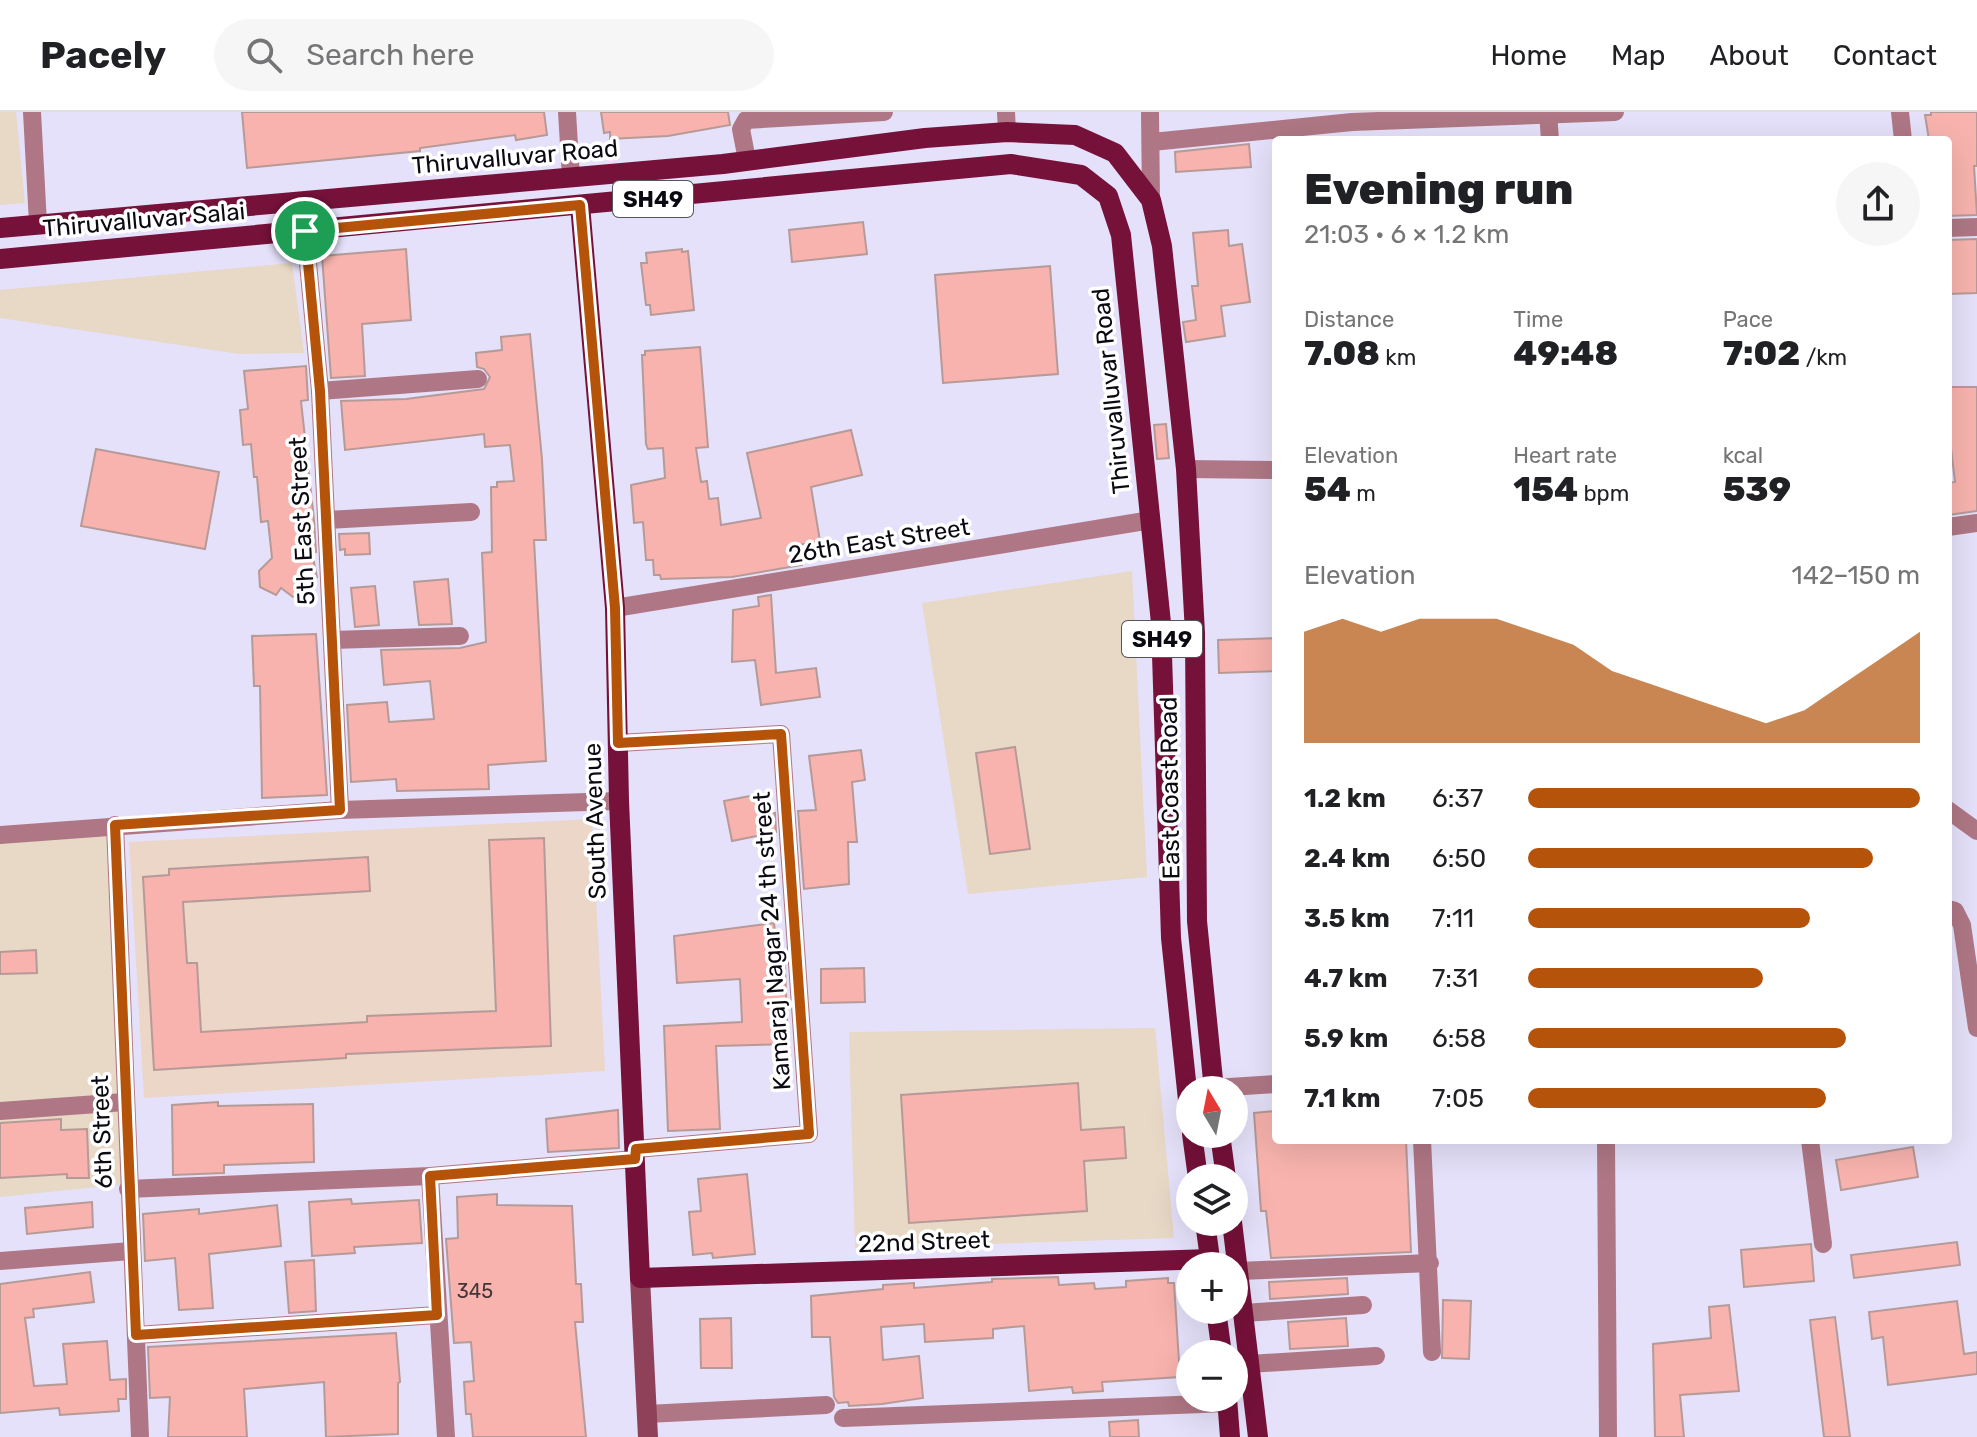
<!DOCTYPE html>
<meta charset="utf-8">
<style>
:root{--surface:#fff;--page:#f6f6f6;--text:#202124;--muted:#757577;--line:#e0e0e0;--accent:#b45309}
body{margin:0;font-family:Rubik,sans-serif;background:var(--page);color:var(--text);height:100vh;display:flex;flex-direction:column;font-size:30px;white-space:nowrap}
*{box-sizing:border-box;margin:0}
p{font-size:26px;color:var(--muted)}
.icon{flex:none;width:44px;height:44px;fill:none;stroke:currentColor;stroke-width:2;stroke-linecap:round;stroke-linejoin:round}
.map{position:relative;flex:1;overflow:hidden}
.side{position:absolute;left:1272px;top:24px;width:680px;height:1008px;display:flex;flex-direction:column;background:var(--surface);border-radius:8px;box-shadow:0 8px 32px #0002}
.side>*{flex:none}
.needle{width:52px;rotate:350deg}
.controls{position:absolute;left:1176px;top:964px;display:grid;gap:16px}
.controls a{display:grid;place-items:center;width:72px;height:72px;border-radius:50%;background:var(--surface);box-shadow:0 8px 32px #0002;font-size:40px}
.pin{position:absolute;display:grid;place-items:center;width:68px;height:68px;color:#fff;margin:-34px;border:4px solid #fff;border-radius:50%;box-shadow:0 2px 8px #0007}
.round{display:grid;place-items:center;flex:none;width:84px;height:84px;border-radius:42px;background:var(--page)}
.overview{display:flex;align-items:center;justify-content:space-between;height:136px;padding:0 32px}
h1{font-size:44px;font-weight:800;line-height:60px}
.stats{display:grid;grid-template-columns:repeat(3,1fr);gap:12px;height:136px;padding:8px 32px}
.stats div{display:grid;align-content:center}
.stats b{font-size:34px;font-weight:800}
.stats small{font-size:22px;font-weight:400}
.stats p{font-size:22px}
.chart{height:224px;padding:16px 32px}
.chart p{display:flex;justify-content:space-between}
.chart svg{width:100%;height:144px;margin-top:8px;fill:var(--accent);opacity:.7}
ul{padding:0 32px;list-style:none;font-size:26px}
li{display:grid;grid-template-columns:128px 96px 1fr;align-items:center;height:60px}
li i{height:20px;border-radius:10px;background:var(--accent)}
header{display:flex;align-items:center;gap:48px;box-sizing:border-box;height:112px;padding:0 40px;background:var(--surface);border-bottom:2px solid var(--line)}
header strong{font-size:38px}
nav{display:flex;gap:44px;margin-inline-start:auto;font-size:28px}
.search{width:560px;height:72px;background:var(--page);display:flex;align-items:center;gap:20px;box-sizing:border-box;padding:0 28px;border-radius:44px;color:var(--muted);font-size:30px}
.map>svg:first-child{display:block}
.commercial{fill:#e8d8c6}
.education{fill:#ebd6c8}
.building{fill:#f8b3ae;stroke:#b69a97;stroke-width:2}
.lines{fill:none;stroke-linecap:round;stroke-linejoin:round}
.minor{stroke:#af7785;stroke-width:18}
.secondary{stroke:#8f4159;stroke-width:20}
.primary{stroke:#76113a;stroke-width:20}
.route-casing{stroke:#fff;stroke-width:16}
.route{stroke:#b45309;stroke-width:10}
.labels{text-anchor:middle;stroke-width:7;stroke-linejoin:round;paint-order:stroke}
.number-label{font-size:20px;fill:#463439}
.shield{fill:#fff;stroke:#545459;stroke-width:2}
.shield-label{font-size:22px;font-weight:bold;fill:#0b0a12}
.street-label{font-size:24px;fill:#0b0a12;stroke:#fff}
</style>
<header>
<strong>Pacely</strong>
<div class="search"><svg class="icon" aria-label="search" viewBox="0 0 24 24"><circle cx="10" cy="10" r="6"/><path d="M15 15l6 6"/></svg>Search here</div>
<nav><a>Home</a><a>Map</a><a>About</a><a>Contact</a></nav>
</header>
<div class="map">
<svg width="1977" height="1325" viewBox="0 0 1977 1325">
<rect width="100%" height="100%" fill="#e5e1fa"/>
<g class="commercial">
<polygon points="0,0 16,0 25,91 0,93"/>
<polygon points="292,151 304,241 239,242 0,206 0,178"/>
<polygon points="1132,459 1147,765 968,782 922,491"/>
<polygon points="111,718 126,1072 0,1085 0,729"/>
<polygon points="1155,916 1174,1126 855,1136 849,920"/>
</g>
<polygon class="education" points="592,707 605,959 144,986 129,730"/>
<g class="building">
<polygon points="242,0 544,0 547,23 516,28 515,23 420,36 420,39 247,56"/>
<polygon points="601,0 728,0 730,13 668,24 610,27 610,20 604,21"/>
<polygon points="1931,0 1977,0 1977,54 1974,54 1977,103 1948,104 1948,28 1929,28 1925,3 1931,3"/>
<polygon points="1249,32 1251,55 1176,60 1175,40"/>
<polygon points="863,110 867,142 792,150 789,118"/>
<polygon points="1228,118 1229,134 1242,132 1250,190 1221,194 1225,224 1186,230 1183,210 1196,208 1192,174 1198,174 1193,121"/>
<polygon points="1977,127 1977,181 1948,182 1948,128"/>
<polygon points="406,137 411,208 362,212 365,264 331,266 322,144"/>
<polygon points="682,137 682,140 688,139 694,198 651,203 650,193 646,193 641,151 647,151 646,141"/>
<polygon points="1050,154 1058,262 943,271 935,163"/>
<polygon points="530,222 542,347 546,428 534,428 546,649 488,653 489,677 397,679 396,667 351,670 347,593 387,590 389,610 434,607 430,569 384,573 381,538 460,536 486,530 482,441 492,440 491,375 497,375 497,370 514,369 510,333 485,335 484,322 345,338 341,289 406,287 484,277 490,265 484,257 477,255 476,241 502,238 501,225"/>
<polygon points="700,235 708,335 696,336 701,370 707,369 709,387 718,386 721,413 761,406 747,341 851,318 862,363 811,375 820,429 798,433 802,453 732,465 661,467 660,463 654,463 653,448 646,448 643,410 634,411 631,373 665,366 663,336 648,337 646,332 642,243 645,243 645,239"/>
<polygon points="306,254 308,288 301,289 314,408 316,440 312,441 317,465 293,485 281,476 276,483 260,475 259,459 272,446 268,409 261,410 257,365 254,365 251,332 243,333 240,298 248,297 244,259"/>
<polygon points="1948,275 1977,275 1977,399 1948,403 1948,371 1955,370 1948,311"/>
<polygon points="1166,312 1169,346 1157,347 1154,313"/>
<polygon points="96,337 219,360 205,437 81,414"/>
<polygon points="369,421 370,442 345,443 345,437 340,438 339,422"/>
<polygon points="448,467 452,512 419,513 414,470"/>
<polygon points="375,474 379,513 355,515 351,476"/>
<polygon points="771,483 776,561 816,556 820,585 761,593 755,548 732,550 733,498 759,494 758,485"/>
<polygon points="316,522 327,683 262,686 260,574 254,574 252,524"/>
<polygon points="1276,526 1276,559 1219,561 1218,528"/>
<polygon points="1015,635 1030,737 990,742 976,641"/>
<polygon points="861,638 865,668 852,670 857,730 848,730 849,772 804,777 798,699 816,698 809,644"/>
<polygon points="765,681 770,702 775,701 776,720 732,729 724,689"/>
<polygon points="544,726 551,934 346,942 346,946 154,958 143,765 169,763 169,757 368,745 370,779 183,790 187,851 197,851 201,920 367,910 367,904 496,899 489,728"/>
<polygon points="774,811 778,848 784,847 785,856 788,932 716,934 720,1017 668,1019 664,914 742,910 740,867 677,871 674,824"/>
<polygon points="36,838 37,861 0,862 0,840"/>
<polygon points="864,856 865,890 821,891 821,857"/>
<polygon points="1078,971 1081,1018 1124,1015 1126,1046 1084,1049 1087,1099 909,1111 901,983"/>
<polygon points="218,990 218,994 313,992 314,1050 224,1053 224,1061 173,1063 172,993"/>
<polygon points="618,998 619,1036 548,1040 546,1007"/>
<polygon points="1276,999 1276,1028 1406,1028 1411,1140 1271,1146 1266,1099 1261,1099 1254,1001"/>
<polygon points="61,1007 61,1018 87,1017 89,1066 67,1066 67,1062 0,1066 0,1011"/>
<polygon points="1913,1035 1918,1065 1841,1078 1836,1048"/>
<polygon points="747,1062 755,1142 713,1146 712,1141 693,1143 689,1100 701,1099 698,1067"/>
<polygon points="497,1082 497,1093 572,1094 576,1172 581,1172 583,1210 575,1210 586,1325 473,1325 471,1302 466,1302 464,1270 474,1269 471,1230 454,1231 446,1127 458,1126 457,1085"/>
<polygon points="351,1087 352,1092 419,1088 422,1131 354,1135 355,1141 312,1144 309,1090"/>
<polygon points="92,1090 93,1115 27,1122 25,1096"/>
<polygon points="277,1093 281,1134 209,1142 213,1196 179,1198 175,1146 145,1149 143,1102 199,1097 199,1102"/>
<polygon points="1957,1130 1960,1153 1854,1166 1851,1143"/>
<polygon points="1811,1132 1814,1169 1744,1175 1741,1138"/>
<polygon points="314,1148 316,1199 289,1201 285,1150"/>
<polygon points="90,1160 94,1190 33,1197 34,1205 25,1206 34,1274 67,1272 63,1232 107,1229 110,1268 126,1267 126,1287 118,1287 119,1299 60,1303 59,1296 0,1301 0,1172"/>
<polygon points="1058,1165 1059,1173 1094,1171 1095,1177 1126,1175 1126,1169 1168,1166 1168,1171 1174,1171 1180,1265 1102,1270 1103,1279 1073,1281 1072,1275 1029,1279 1024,1214 993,1217 993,1226 925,1230 924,1212 881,1215 883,1248 919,1244 923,1286 882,1292 849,1294 848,1290 838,1291 834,1285 830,1225 812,1225 811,1184 883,1177 883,1173 914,1171 914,1176 992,1170 992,1167"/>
<polygon points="1347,1166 1348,1182 1270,1187 1269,1170"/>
<polygon points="1443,1188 1471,1189 1469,1247 1442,1246"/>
<polygon points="1957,1189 1964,1242 1977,1240 1977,1262 1888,1273 1883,1225 1872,1227 1869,1200"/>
<polygon points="1729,1193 1739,1279 1680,1283 1684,1325 1655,1325 1653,1232 1711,1226 1709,1195"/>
<polygon points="1835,1205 1850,1325 1824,1325 1810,1208"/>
<polygon points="731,1206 732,1256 701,1256 700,1207"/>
<polygon points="1346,1206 1348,1234 1290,1237 1288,1210"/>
<polygon points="396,1221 400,1270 398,1271 398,1322 326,1325 324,1270 244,1277 247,1325 168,1325 170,1285 150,1286 148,1235"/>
<polygon points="1138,1308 1139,1325 1110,1325 1109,1310"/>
</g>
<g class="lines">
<g class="minor">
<polyline points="32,0 38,112"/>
<polyline points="567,0 571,66"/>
<polyline points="1006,0 1007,20"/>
<polyline points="1150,0 1151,88"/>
<polyline points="1548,0 1550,28"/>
<polyline points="1900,0 1903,28"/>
<polyline points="1152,30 1352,10 1615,0"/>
<polyline points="747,48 741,17 746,8 884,0"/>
<polyline points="1948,116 1977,115"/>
<polyline points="305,119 320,279 340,698"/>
<polyline points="320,279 478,267"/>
<polyline points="1186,357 1276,358"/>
<polyline points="327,408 471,400"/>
<polyline points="1948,415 1977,411"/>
<polyline points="615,496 1151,408"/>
<polyline points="332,528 460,524"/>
<polyline points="618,631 781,622 809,1022 636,1037"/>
<polyline points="1948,698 1977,719"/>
<polyline points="115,713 140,1325"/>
<polyline points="0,723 340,698 619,689"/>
<polyline points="1948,797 1955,799 1962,813 1977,916"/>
<polyline points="1214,976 1276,972"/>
<polyline points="0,999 125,990"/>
<polyline points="1422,1028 1432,1240"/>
<polyline points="1606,1028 1608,1325"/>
<polyline points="1810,1028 1823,1132"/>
<polyline points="430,1064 446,1325"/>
<polyline points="128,1077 430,1064 635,1047"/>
<polyline points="0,1149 131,1139"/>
<polyline points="1239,1159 1430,1151"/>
<polyline points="1244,1201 1363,1193"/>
<polyline points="136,1223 437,1203"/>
<polyline points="1250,1252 1376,1244"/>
<polyline points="647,1302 826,1293"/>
<polyline points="843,1306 1228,1291"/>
</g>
<polyline class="secondary" points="640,1166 648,1325"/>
<g class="primary">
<polyline points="580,93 615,496 619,689 640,1166 1210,1147"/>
<polyline points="0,116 723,52 925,26 1007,20 1075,23 1115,41 1151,88 1162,134 1186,357 1195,521 1197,809 1214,978"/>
<polyline points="0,147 1011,52 1081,63 1108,84 1121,123 1161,511 1171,826 1190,1007"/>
<polyline points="1192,1022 1198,1066"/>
<polyline points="1220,1022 1226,1066"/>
<polyline points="1205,1110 1211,1154"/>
<polyline points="1232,1110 1258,1325"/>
<polyline points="1216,1198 1222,1242"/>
<polyline points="1227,1286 1230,1325"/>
</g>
</g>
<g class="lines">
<g class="route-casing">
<polygon id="route" points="580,93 615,496 618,631 781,622 809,1022 636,1037 635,1047 430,1064 437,1203 136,1223 115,713 340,698 320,279 305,119"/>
</g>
<use href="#route" class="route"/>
</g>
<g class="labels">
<g class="number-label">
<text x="475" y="1186">345</text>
</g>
<g class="shield">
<rect x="613" y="69" width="80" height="36" rx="6"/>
<rect x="1122" y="509" width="80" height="36" rx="6"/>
</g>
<g class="shield-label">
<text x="653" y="95">SH49</text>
<text x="1162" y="535">SH49</text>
</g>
<g class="street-label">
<text transform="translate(515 45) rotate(-5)" y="8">Thiruvalluvar Road</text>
<text transform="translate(144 108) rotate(-5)" y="8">Thiruvalluvar Salai</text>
<text transform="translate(1111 279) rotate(-96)" y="8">Thiruvalluvar Road</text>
<text transform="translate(302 409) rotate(-93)" y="8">5th East Street</text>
<text transform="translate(879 429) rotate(-9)" y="8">26th East Street</text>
<text transform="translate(1170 676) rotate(-91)" y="8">East Coast Road</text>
<text transform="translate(595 709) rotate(-92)" y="8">South Avenue</text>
<text transform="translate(772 829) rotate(-94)" y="8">Kamaraj Nagar 24 th street</text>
<text transform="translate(102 1020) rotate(-92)" y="8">6th Street</text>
<text transform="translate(924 1130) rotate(-2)" y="8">22nd Street</text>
</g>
</g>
</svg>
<div class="controls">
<a><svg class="needle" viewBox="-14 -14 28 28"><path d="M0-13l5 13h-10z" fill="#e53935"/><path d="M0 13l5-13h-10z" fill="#757577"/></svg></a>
<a><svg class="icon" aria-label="layers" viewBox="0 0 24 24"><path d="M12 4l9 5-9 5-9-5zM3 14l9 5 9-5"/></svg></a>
<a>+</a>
<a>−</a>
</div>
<div class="pin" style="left:305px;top:119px;background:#1e9e55"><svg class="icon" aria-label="arrive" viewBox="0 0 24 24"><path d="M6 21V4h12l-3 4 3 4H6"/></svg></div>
<section class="side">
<div class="overview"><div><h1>Evening run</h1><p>21:03 · 6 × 1.2 km</p></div><a class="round"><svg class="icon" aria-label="share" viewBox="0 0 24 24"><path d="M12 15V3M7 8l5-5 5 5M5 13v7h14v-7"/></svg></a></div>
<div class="stats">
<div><p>Distance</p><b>7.08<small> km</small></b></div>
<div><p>Time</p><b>49:48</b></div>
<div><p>Pace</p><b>7:02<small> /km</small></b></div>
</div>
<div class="stats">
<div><p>Elevation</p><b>54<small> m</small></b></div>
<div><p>Heart rate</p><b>154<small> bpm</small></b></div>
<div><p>kcal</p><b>539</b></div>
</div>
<div class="chart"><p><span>Elevation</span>142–150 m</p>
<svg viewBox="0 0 160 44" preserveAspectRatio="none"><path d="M0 44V10L10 6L20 10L30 6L40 6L50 6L60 10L70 14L80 22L90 26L100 30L110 34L120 38L130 34L140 26L150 18L160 10V44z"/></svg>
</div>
<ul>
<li><b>1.2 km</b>6:37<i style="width:100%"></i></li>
<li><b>2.4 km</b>6:50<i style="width:88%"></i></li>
<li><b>3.5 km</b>7:11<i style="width:72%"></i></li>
<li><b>4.7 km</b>7:31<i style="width:60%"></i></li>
<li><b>5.9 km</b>6:58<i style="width:81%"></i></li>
<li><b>7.1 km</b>7:05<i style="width:76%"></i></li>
</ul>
</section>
</div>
